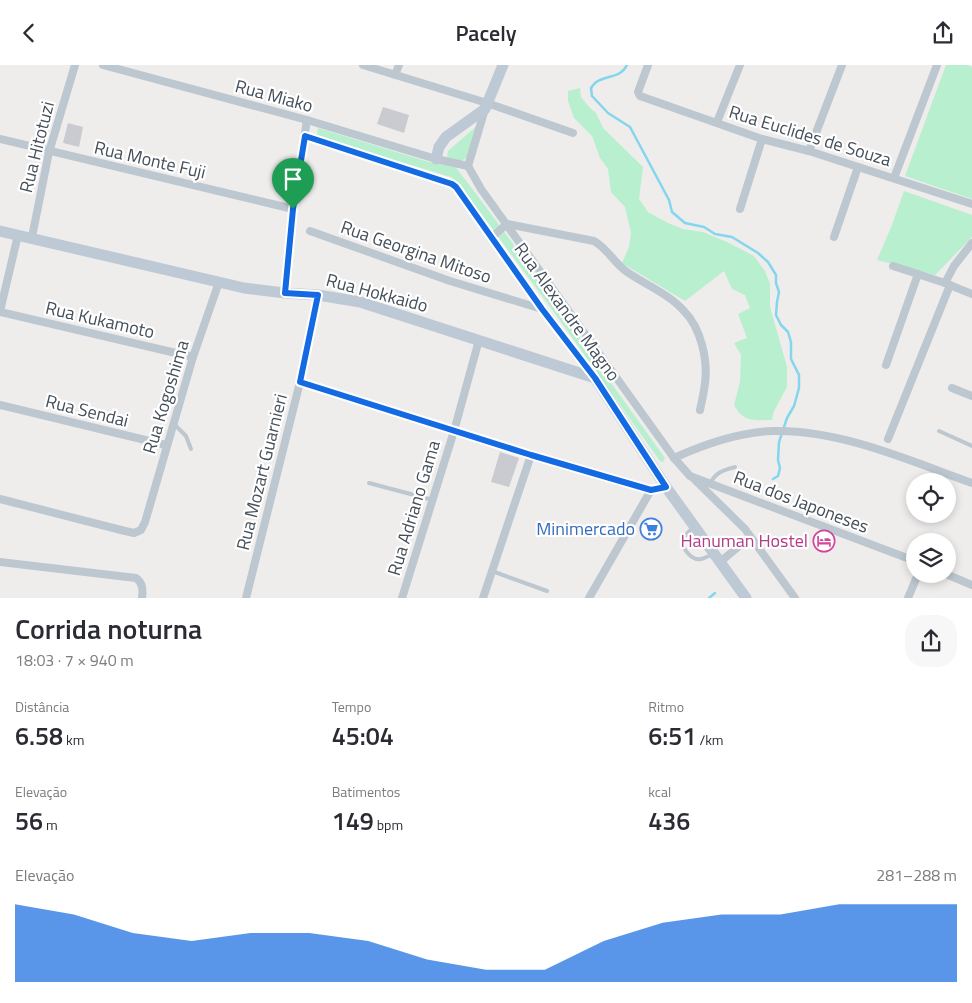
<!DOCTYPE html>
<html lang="pt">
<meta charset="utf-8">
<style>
:root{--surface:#fff;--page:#f7f7f7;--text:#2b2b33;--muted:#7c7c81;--accent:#136ae2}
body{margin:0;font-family:"Titillium Web",sans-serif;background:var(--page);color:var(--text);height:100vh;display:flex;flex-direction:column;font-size:19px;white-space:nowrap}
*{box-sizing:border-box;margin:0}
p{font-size:16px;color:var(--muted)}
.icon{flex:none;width:28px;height:28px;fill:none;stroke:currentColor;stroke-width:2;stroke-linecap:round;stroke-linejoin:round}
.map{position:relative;height:533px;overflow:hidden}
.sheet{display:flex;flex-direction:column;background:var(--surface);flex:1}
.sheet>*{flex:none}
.controls{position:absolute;left:906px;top:408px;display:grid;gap:10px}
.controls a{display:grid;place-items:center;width:50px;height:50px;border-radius:50%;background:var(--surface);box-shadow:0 2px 8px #0003;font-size:25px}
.pin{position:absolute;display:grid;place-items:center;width:42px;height:42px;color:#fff;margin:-51px -21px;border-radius:50% 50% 50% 0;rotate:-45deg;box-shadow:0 0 5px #0007}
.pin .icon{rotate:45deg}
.round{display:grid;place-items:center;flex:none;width:52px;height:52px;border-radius:20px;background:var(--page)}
.summary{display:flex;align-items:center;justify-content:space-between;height:85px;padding:0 15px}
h1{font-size:28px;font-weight:600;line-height:38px}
.metrics{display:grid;grid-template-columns:repeat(3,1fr);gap:8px;height:85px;padding:5px 15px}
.metrics div{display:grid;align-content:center}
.metrics b{font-size:25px;font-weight:600}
.metrics small{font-size:14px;font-weight:400}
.metrics p{font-size:14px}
.chart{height:140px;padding:10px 15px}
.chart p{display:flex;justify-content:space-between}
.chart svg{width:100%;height:90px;margin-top:5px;fill:var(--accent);opacity:.7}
header{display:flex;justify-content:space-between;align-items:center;height:65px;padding:0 15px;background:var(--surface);font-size:22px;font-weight:600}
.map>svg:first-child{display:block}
.green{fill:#b8efce}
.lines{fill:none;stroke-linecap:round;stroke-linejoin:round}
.stream{stroke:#83d6ee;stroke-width:2.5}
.building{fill:#c9cbd1}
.lane{stroke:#bcc7cf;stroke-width:4}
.street{stroke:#bcc7cf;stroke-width:8}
.secondary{stroke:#bec9d6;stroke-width:11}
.route-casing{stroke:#fff;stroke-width:10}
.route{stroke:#136ae2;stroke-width:6}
.labels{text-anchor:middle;stroke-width:4.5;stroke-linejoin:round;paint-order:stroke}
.street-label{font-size:18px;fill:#444f5a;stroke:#fff}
.shop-label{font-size:18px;fill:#366cbe;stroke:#fff;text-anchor:end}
.hotel-label{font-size:18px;fill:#b23c85;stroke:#fff;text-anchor:end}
</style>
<header><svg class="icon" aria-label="back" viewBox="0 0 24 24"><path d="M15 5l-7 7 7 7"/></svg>Pacely<svg class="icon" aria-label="share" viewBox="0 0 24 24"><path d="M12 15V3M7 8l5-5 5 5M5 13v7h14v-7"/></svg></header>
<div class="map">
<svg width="972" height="533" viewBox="0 0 972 533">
<rect width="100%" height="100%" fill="#efecec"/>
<g class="green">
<polygon points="946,0 968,0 972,2 972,134 905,111"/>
<path d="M580,23L581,32L589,42L596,48L603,63L643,102L639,134L648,147L668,158L683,164L703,167L729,178L754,191L765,206L770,219V242L787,302V322L774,346L772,355C754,355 744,358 734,340L740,317L741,290L734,278L747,273L738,249L750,243L745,230L732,224L724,206L685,236L622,198L629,182L631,168L625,142L611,127L608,104L600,93L592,71L574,53L568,36V26Z"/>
<polygon points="479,59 469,89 465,94 453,99 477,130 558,240 601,304 665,393 663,397 660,396 551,243 471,135 451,112 317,72 318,63 429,97 443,100 449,97 447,92 448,86"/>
<polygon points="904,126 972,150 972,172 935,210 877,195 892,160"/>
</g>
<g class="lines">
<g class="stream">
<path d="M627,0C621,12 611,10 600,15C597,16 593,20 591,23L592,31L608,48L630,62L669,135L672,147L685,158L704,162L715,169L732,172L758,188L768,197L776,210V218L779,227L777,237L776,250L781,260L788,267L791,277V294L799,310V323L794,341L787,353L779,377L778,395L780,403L778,411L773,414"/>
<polyline points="709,533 715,528"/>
</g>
</g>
<g class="building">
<polygon points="383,42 409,50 404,68 377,59"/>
<polygon points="68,58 83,62 79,82 63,78"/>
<polygon points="500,387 519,393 509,422 491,417"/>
</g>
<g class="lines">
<g class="lane">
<polyline points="174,359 186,371 191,384"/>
<polyline points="939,366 972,381"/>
<polyline points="369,418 433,435"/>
<path d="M710,419C715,407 724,405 735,402"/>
<path d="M693,463C689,466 684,470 683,476C682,485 693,496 701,494C705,493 709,491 713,489"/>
<polyline points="492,506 547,526"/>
</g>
<g class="street">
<polyline points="103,0 307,55 436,94 468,101 481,124 674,393 690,411 915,496"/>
<polyline points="363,0 487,38 573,68"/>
<polyline points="648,0 638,27 640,31 762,74 809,86 972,139"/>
<polyline points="395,10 399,0"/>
<polyline points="717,57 740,0"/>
<polyline points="305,71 452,119 456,122 542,244 594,313"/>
<polyline points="0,74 293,144"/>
<polyline points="809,86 842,0"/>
<polyline points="468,101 485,44"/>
<polyline points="894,113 937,0"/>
<polyline points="740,144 762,74"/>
<polyline points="310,166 450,216 542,244"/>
<polyline points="32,172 49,87 75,0"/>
<path d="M492,172L507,159L594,176C608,184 614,198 627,207C646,220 669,229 684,246C701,263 708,295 705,318C704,327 702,336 700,345"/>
<polyline points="834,172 858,102"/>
<polyline points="893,201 945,218 972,229"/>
<polyline points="945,218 954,201 972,178"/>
<polyline points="285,228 293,144 307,55"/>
<polyline points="0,246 18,170"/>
<polyline points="0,247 193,292"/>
<polyline points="886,300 918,209"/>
<polyline points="300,317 531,390 651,425"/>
<polyline points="952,323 972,331"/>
<polyline points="0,340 166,380"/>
<polyline points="888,374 950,220"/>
<path d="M674,393C705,379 739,367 773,366C839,364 911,396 972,418"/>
<polyline points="693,413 745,464 795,533"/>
<polyline points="0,434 125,466 134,468 141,465 145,457 193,292 219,217"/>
<path d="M0,497L136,513C143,518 143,525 142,533"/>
<polyline points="720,497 750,472"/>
<polyline points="946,509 972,520"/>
<polyline points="246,533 300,317 318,230"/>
<polyline points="402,533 454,366 479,275"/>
<polyline points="483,533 531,390"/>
<polyline points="589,533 651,425 666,422"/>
<polyline points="908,533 918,509"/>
</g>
<g class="secondary">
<polyline points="436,94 439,82 446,72 485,44 503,0"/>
<polyline points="0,166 244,223 285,228 318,230 360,237 595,313 666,422 746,533"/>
</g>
</g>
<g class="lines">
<g class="route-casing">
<polygon id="route" points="305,71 452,119 456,122 542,244 595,313 666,422 651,425 531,390 300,317 318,230 285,228 293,144"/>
</g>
<use href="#route" class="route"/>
</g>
<defs>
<g id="supermarket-ring" transform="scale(1.125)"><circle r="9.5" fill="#fff" stroke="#3f7fe0" stroke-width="1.5"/><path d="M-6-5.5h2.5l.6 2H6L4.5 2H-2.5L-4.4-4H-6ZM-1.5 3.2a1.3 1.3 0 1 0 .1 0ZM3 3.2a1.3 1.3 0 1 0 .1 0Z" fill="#3f7fe0"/></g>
<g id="hotel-ring" transform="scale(1.125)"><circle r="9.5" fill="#fff" stroke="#d1479c" stroke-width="1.5"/><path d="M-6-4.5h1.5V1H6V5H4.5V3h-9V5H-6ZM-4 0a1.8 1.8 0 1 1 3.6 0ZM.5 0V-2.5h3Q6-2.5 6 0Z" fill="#d1479c"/></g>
</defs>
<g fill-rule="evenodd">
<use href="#supermarket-ring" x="651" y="464"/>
<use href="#hotel-ring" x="824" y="476"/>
</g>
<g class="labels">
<g class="street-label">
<text transform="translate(274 31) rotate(15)" y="6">Rua Miako</text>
<text transform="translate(810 71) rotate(17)" y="6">Rua Euclides de Souza</text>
<text transform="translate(37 82) rotate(-76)" y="6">Rua Hitotuzi</text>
<text transform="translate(150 95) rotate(13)" y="6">Rua Monte Fuji</text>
<text transform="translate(416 187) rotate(19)" y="6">Rua Georgina Mitoso</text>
<text transform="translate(377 228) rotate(15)" y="6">Rua Hokkaido</text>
<text transform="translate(567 247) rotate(54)" y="6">Rua Alexandre Magno</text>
<text transform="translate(100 255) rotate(13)" y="6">Rua Kukamoto</text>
<text transform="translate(166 332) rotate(-73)" y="6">Rua Kogoshima</text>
<text transform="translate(87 346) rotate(14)" y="6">Rua Sendai</text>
<text transform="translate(262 407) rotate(-76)" y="6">Rua Mozart Guarnieri</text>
<text transform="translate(801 437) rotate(21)" y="6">Rua dos Japoneses</text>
<text transform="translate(414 443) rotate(-73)" y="6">Rua Adriano Gama</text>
</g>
<g class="shop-label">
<text x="635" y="470">Minimercado</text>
</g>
<g class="hotel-label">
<text x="808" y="482">Hanuman Hostel</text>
</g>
</g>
</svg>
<div class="controls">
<a><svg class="icon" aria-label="locate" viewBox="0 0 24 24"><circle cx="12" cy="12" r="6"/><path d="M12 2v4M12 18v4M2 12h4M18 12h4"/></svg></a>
<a><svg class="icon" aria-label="layers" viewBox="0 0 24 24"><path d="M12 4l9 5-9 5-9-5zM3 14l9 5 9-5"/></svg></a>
</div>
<div class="pin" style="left:293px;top:144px;background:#1e9e55"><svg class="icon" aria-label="arrive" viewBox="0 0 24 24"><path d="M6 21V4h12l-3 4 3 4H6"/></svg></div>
</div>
<section class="sheet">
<div class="summary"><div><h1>Corrida noturna</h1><p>18:03 · 7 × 940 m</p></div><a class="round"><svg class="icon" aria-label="share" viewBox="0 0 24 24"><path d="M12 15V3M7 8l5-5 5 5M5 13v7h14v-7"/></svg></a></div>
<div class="metrics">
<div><p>Distância</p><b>6.58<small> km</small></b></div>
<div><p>Tempo</p><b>45:04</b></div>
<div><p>Ritmo</p><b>6:51<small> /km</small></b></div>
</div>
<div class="metrics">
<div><p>Elevação</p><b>56<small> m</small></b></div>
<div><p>Batimentos</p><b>149<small> bpm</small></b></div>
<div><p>kcal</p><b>436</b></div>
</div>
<div class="chart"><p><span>Elevação</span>281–288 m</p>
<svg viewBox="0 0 160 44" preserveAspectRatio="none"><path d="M0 44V6L10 11L20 20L30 24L40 20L50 20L60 24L70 33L80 38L90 38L100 24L110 15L120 11L130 11L140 6L150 6L160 6V44z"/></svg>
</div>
</section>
